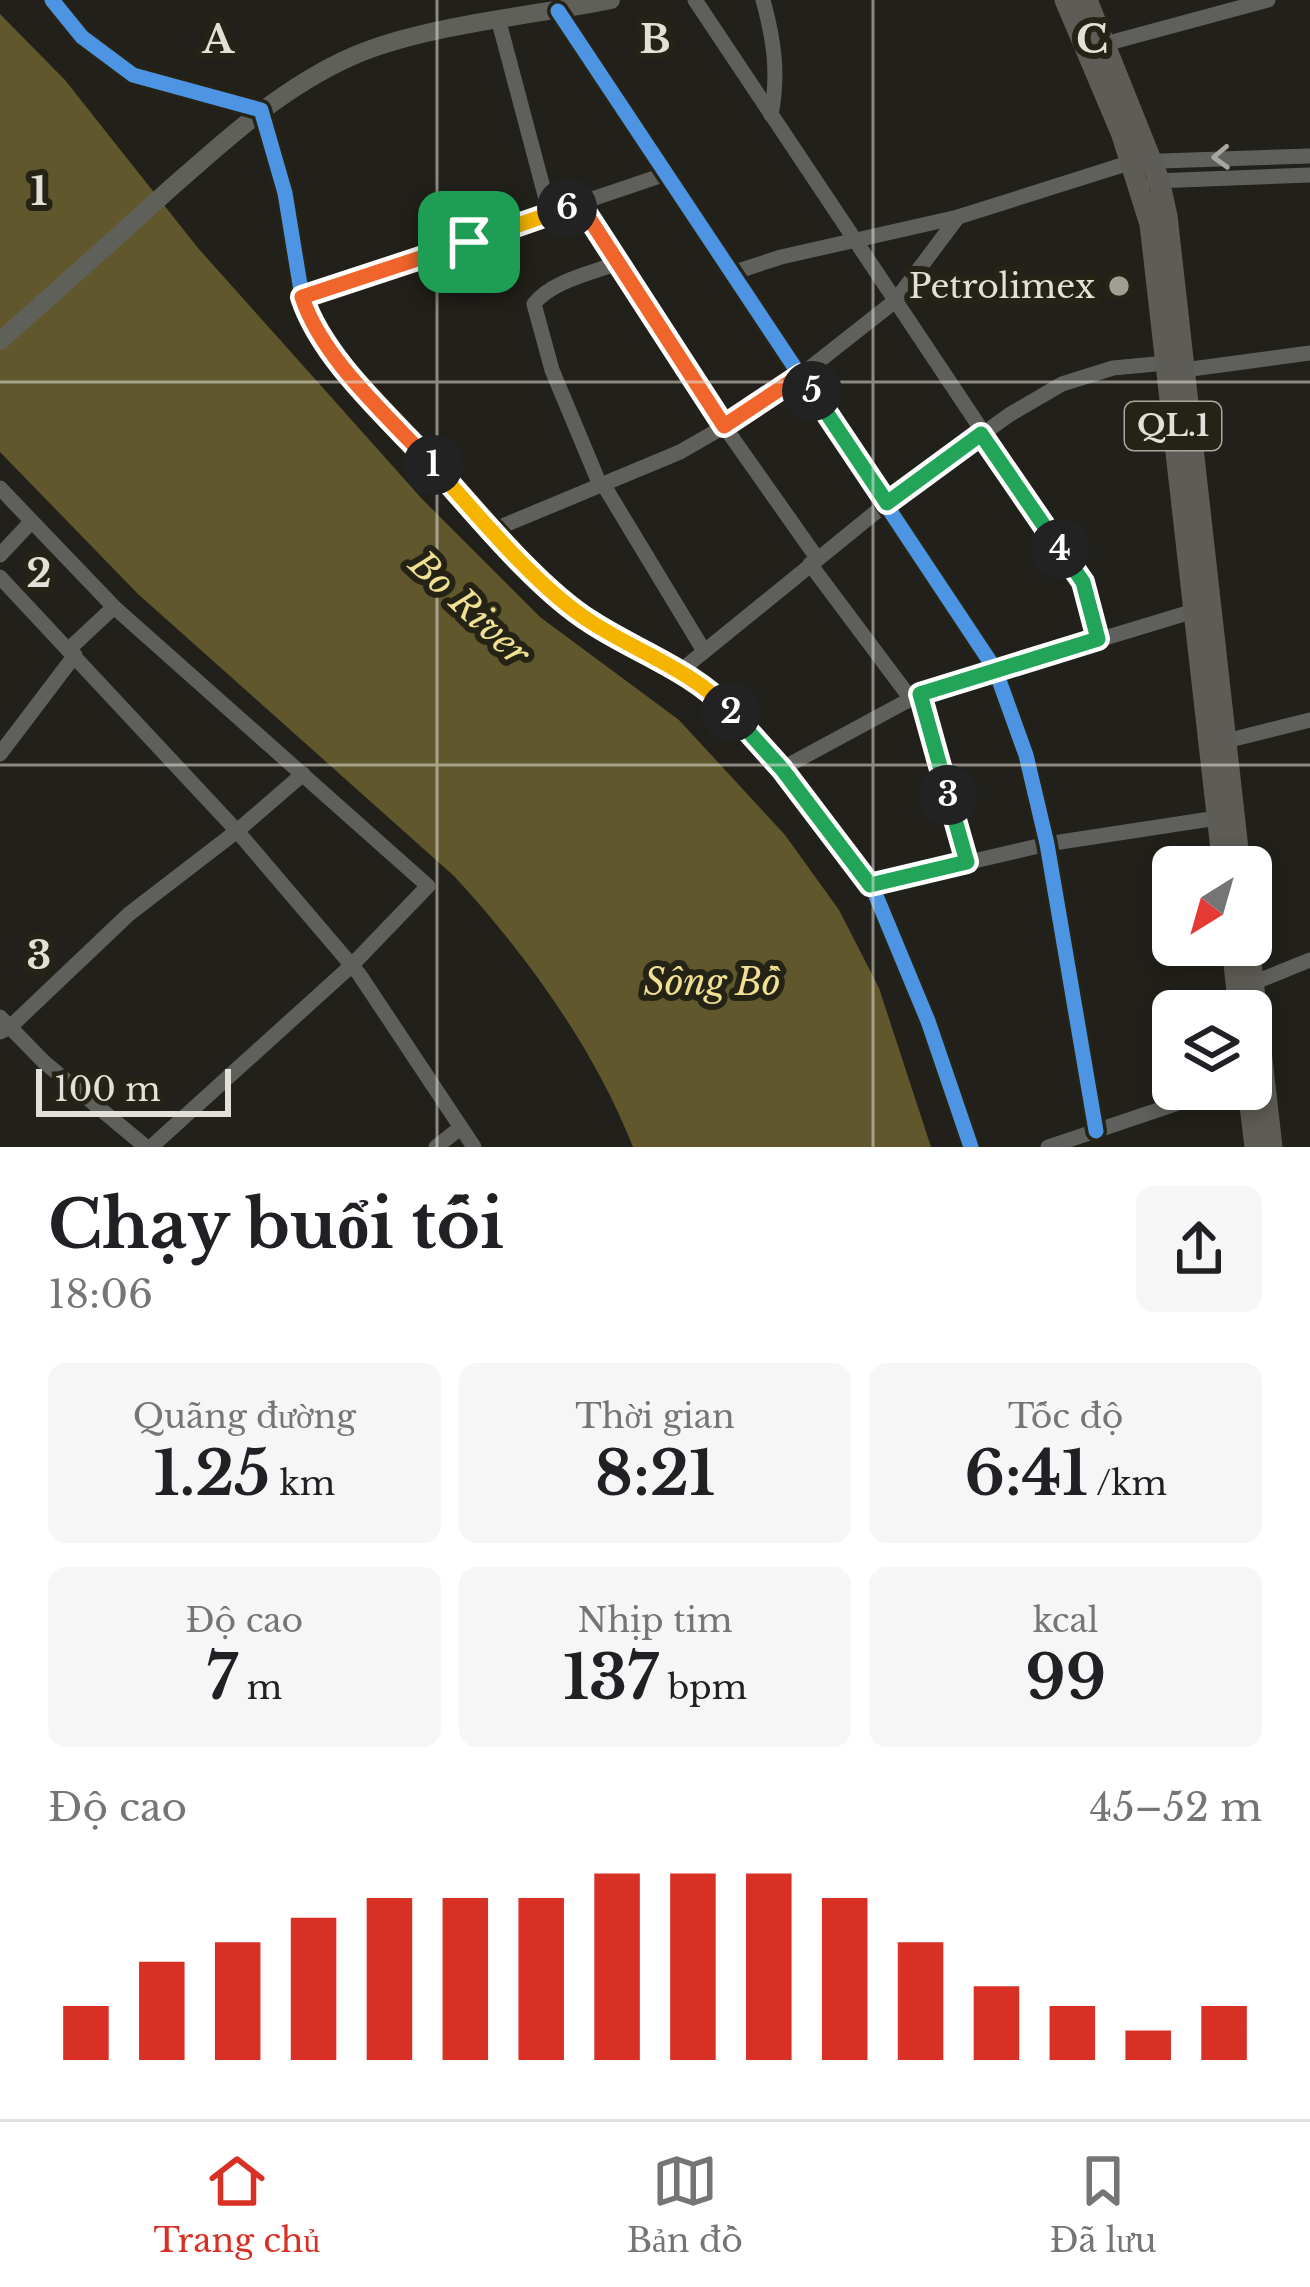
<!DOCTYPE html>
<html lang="vi">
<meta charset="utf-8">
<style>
:root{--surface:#fff;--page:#f6f6f6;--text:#202124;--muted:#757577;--line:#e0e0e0;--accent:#d93025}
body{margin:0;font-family:"Libre Baskerville",serif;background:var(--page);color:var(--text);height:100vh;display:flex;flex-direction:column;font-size:45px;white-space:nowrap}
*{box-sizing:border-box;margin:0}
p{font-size:39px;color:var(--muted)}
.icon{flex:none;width:66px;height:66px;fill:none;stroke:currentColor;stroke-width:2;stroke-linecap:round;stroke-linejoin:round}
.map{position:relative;height:1147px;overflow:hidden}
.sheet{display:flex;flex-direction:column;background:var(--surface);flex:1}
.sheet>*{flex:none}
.needle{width:78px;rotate:217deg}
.fabs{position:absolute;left:1152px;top:846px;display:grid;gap:24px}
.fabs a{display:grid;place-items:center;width:120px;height:120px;border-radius:18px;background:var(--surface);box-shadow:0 6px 18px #0003;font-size:60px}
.scale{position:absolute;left:36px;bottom:30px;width:195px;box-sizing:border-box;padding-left:12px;border:6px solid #e2e0d8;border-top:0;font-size:33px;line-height:42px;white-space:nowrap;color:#e2e0d8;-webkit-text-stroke:9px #252316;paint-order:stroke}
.pin{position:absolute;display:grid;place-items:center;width:102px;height:102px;color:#fff;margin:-51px;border-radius:24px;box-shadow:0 6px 18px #0006}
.km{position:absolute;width:60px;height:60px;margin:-30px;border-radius:50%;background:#222;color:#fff;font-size:33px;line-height:60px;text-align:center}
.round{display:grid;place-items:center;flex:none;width:126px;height:126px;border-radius:18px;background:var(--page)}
.headline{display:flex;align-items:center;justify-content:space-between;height:204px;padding:0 48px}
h1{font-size:66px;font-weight:800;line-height:90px}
.stats{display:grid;grid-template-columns:repeat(3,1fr);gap:18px;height:204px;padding:12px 48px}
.stats div{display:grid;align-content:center;border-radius:18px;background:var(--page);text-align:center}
.stats b{font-size:60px;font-weight:800}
.stats small{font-size:33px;font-weight:400}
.stats p{font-size:33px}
.chart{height:336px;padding:24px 48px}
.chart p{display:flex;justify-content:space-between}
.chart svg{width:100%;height:216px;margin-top:12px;stroke:var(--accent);stroke-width:6}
.tab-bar{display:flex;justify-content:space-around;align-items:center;height:168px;border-top:3px solid var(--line);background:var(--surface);font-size:33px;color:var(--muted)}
.tab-bar a{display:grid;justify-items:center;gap:6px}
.tab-bar .active{color:var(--accent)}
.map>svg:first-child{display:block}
.water{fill:#60582c}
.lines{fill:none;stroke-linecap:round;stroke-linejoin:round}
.minor{stroke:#5f5f5c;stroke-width:15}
.major{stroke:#60605b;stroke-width:18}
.highway{stroke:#5e5c56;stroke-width:21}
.cycleway-casing{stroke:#252316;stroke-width:22}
.cycleway{stroke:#4d94e3;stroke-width:15}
.oneway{stroke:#a7a6a0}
.split-1-casing{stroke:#fff;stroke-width:24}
.split-2-casing{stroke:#fff;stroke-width:24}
.split-3-casing{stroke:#fff;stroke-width:24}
.split-4-casing{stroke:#fff;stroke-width:24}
.split-5-casing{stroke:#fff;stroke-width:24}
.split-6-casing{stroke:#fff;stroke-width:24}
.split-7-casing{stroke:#fff;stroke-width:24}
.split-1{stroke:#f0652b;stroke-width:15}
.split-2{stroke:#f5b400;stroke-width:15}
.split-3{stroke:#22a559;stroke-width:15}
.split-4{stroke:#22a559;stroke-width:15}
.split-5{stroke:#22a559;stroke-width:15}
.split-6{stroke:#f0652b;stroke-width:15}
.split-7{stroke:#f5b400;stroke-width:15}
.grid{fill:none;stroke:#e2e0d8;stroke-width:3;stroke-opacity:0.55}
.poi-dot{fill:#9f9d96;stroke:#252316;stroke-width:4.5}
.labels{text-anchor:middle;stroke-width:12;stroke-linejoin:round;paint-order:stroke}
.shield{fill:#252316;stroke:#a9a79e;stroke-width:3}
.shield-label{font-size:30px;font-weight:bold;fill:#e2e0d8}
.poi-label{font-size:33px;fill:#e2e0d8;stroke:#252316;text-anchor:end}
.water-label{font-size:36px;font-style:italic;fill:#efe094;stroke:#252316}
.grid-label{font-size:39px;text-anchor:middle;font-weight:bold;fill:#e2e0d8;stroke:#252316;stroke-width:12;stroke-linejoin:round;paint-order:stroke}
</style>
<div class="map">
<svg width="1310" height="1147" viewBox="0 0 1310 1147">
<rect width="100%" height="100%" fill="#22201a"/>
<path class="water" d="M0,14L65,80L198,248L423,500L540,617L679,720L785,835L839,910L879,988L931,1147H633C594,1048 526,954 454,876L138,594L0,452Z"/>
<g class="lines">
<g class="minor">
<polyline points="52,0 82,37 133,75 261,110 285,193 302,297 309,319 333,353 538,576 587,620 714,693 781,769 874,891 928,1021 971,1147"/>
<polyline points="695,0 1083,582 1098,639"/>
<path d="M763,0C774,40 779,74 771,115"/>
<polyline points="558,11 995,669 1026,755 1047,844 1096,1131"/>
<polyline points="499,22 550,214"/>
<polyline points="1105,44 1268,0"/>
<polyline points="1154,181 1310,175"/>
<polyline points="580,204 724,426 817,558"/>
<polyline points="732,273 781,257 958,217 1132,162 1310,156"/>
<polyline points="302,297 666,174"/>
<polyline points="1184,370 1310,353"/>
<polyline points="603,484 704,651"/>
<path d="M600,485L552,370L534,304C551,281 592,273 618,263"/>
<polyline points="0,488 114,607 428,886 351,966 151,1147"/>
<polyline points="493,530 680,452 739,418 801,375 895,301 958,217"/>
<polyline points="0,555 31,522"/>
<polyline points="810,564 911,699"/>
<polyline points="0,577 237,831 359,974 474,1147"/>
<polyline points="69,649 114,607"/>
<polyline points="679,672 887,503 1009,415 1062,384 1113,368 1166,363"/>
<polyline points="920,694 967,862"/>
<polyline points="1226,741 1310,720"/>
<polyline points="0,754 75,655"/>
<polyline points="781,769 920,694 1194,611"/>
<polyline points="870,885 1047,844 1217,818"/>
<polyline points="1253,983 1310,960"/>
<polyline points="0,1017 44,1062 146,1147"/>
<polyline points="0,1032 10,1027 129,914 237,831 303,774"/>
<polyline points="436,1147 459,1129"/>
<polyline points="1048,1147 1220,1089"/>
</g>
<path class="major" d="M0,341C54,293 109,244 163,195C222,143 280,88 353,56C424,25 533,16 611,0"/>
<g class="highway">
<polyline points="1065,0 1122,135 1150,224 1223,867"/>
<polyline points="1087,0 1159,180 1167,216 1240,867"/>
<polyline points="1232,945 1239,1011"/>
<polyline points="1249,945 1272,1147"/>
<polyline points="1248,1089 1255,1147"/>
</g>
<g class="cycleway-casing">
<g id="cycleway">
<polyline points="52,0 82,37 133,75 261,110 285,193 302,297 309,319 333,353 538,576 587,620 714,693 781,769 874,891 928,1021 971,1147"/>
<polyline points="558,11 995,669 1026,755 1047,844 1096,1131"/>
</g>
</g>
<use href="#cycleway" class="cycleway"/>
</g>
<defs><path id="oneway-chevron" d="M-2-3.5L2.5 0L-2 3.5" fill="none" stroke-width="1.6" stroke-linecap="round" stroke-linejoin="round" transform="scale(3)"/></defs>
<use class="oneway" href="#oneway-chevron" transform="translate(1221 157) rotate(178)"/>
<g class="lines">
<g class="split-1-casing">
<path id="split-1" d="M433,465C389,417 322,359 302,297L469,242"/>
</g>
<g class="split-2-casing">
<path id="split-2" d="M433,465C476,513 538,589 591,622C637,652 694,671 731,712"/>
</g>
<g class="split-3-casing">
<polyline id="split-3" points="731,712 782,769 870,885 967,862 948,795"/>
</g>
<g class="split-4-casing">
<polyline id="split-4" points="948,795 920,694 1098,639 1083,582 1060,549"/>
</g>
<g class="split-5-casing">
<polyline id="split-5" points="812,391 887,503 981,434 1060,549"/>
</g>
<g class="split-6-casing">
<polyline id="split-6" points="567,208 580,204 724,426 801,375 812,391"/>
</g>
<g class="split-7-casing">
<polyline id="split-7" points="469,242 567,208"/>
</g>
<use href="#split-1" class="split-1"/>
<use href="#split-2" class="split-2"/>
<use href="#split-3" class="split-3"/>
<use href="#split-4" class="split-4"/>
<use href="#split-5" class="split-5"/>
<use href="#split-6" class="split-6"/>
<use href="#split-7" class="split-7"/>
</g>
<path class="grid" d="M437,0V1147M873,0V1147M0,382H1310M0,765H1310"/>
<circle class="poi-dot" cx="1119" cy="286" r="12"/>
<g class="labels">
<rect class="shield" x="1125" y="402" width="96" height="48" rx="9"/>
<g class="shield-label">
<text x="1173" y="436">QL.1</text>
</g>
<g class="poi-label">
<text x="1095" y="298">Petrolimex</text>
</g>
<g class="water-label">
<text transform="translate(470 608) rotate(43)" y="13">Bo River</text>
<text x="712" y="995">Sông Bồ</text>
</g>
</g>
<g class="grid-label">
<text x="218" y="53">A</text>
<text x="655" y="53">B</text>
<text x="1092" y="53">C</text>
<text x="39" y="205">1</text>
<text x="39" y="587">2</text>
<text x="39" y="969">3</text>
</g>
</svg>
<div class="fabs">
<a><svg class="needle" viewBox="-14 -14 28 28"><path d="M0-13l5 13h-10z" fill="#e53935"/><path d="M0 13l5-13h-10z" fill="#757577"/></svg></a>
<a><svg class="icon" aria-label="layers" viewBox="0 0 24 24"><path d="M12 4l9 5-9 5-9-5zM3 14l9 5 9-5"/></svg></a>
</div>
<div class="scale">100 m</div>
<div class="pin" style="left:469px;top:242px;background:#1e9e55"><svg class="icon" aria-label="arrive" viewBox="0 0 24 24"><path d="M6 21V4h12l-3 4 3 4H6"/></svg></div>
<b class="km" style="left:433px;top:465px">1</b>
<b class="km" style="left:731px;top:712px">2</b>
<b class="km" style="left:948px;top:795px">3</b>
<b class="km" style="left:1060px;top:549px">4</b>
<b class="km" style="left:812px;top:391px">5</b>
<b class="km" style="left:567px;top:208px">6</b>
</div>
<section class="sheet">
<div class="headline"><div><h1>Chạy buổi tối</h1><p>18:06</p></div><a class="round"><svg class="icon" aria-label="share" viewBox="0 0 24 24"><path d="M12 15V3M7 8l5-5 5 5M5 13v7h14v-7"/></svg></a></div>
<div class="stats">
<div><p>Quãng đường</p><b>1.25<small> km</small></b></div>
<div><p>Thời gian</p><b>8:21</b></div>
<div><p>Tốc độ</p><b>6:41<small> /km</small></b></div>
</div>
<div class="stats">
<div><p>Độ cao</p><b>7<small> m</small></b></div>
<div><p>Nhịp tim</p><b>137<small> bpm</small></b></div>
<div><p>kcal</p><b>99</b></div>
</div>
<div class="chart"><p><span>Độ cao</span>45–52 m</p>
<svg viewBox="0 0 160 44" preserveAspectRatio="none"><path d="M5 44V33M15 44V24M25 44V20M35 44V15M45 44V11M55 44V11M65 44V11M75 44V6M85 44V6M95 44V6M105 44V11M115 44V20M125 44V29M135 44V33M145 44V38M155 44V33"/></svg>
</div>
</section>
<nav class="tab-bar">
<a class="active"><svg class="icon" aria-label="home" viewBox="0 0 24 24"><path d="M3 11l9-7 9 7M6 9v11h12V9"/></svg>Trang chủ</a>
<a><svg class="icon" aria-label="map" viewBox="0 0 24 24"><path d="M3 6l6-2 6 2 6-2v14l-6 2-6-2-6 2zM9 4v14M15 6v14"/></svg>Bản đồ</a>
<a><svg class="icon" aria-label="saved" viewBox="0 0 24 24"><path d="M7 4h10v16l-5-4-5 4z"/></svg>Đã lưu</a>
</nav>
